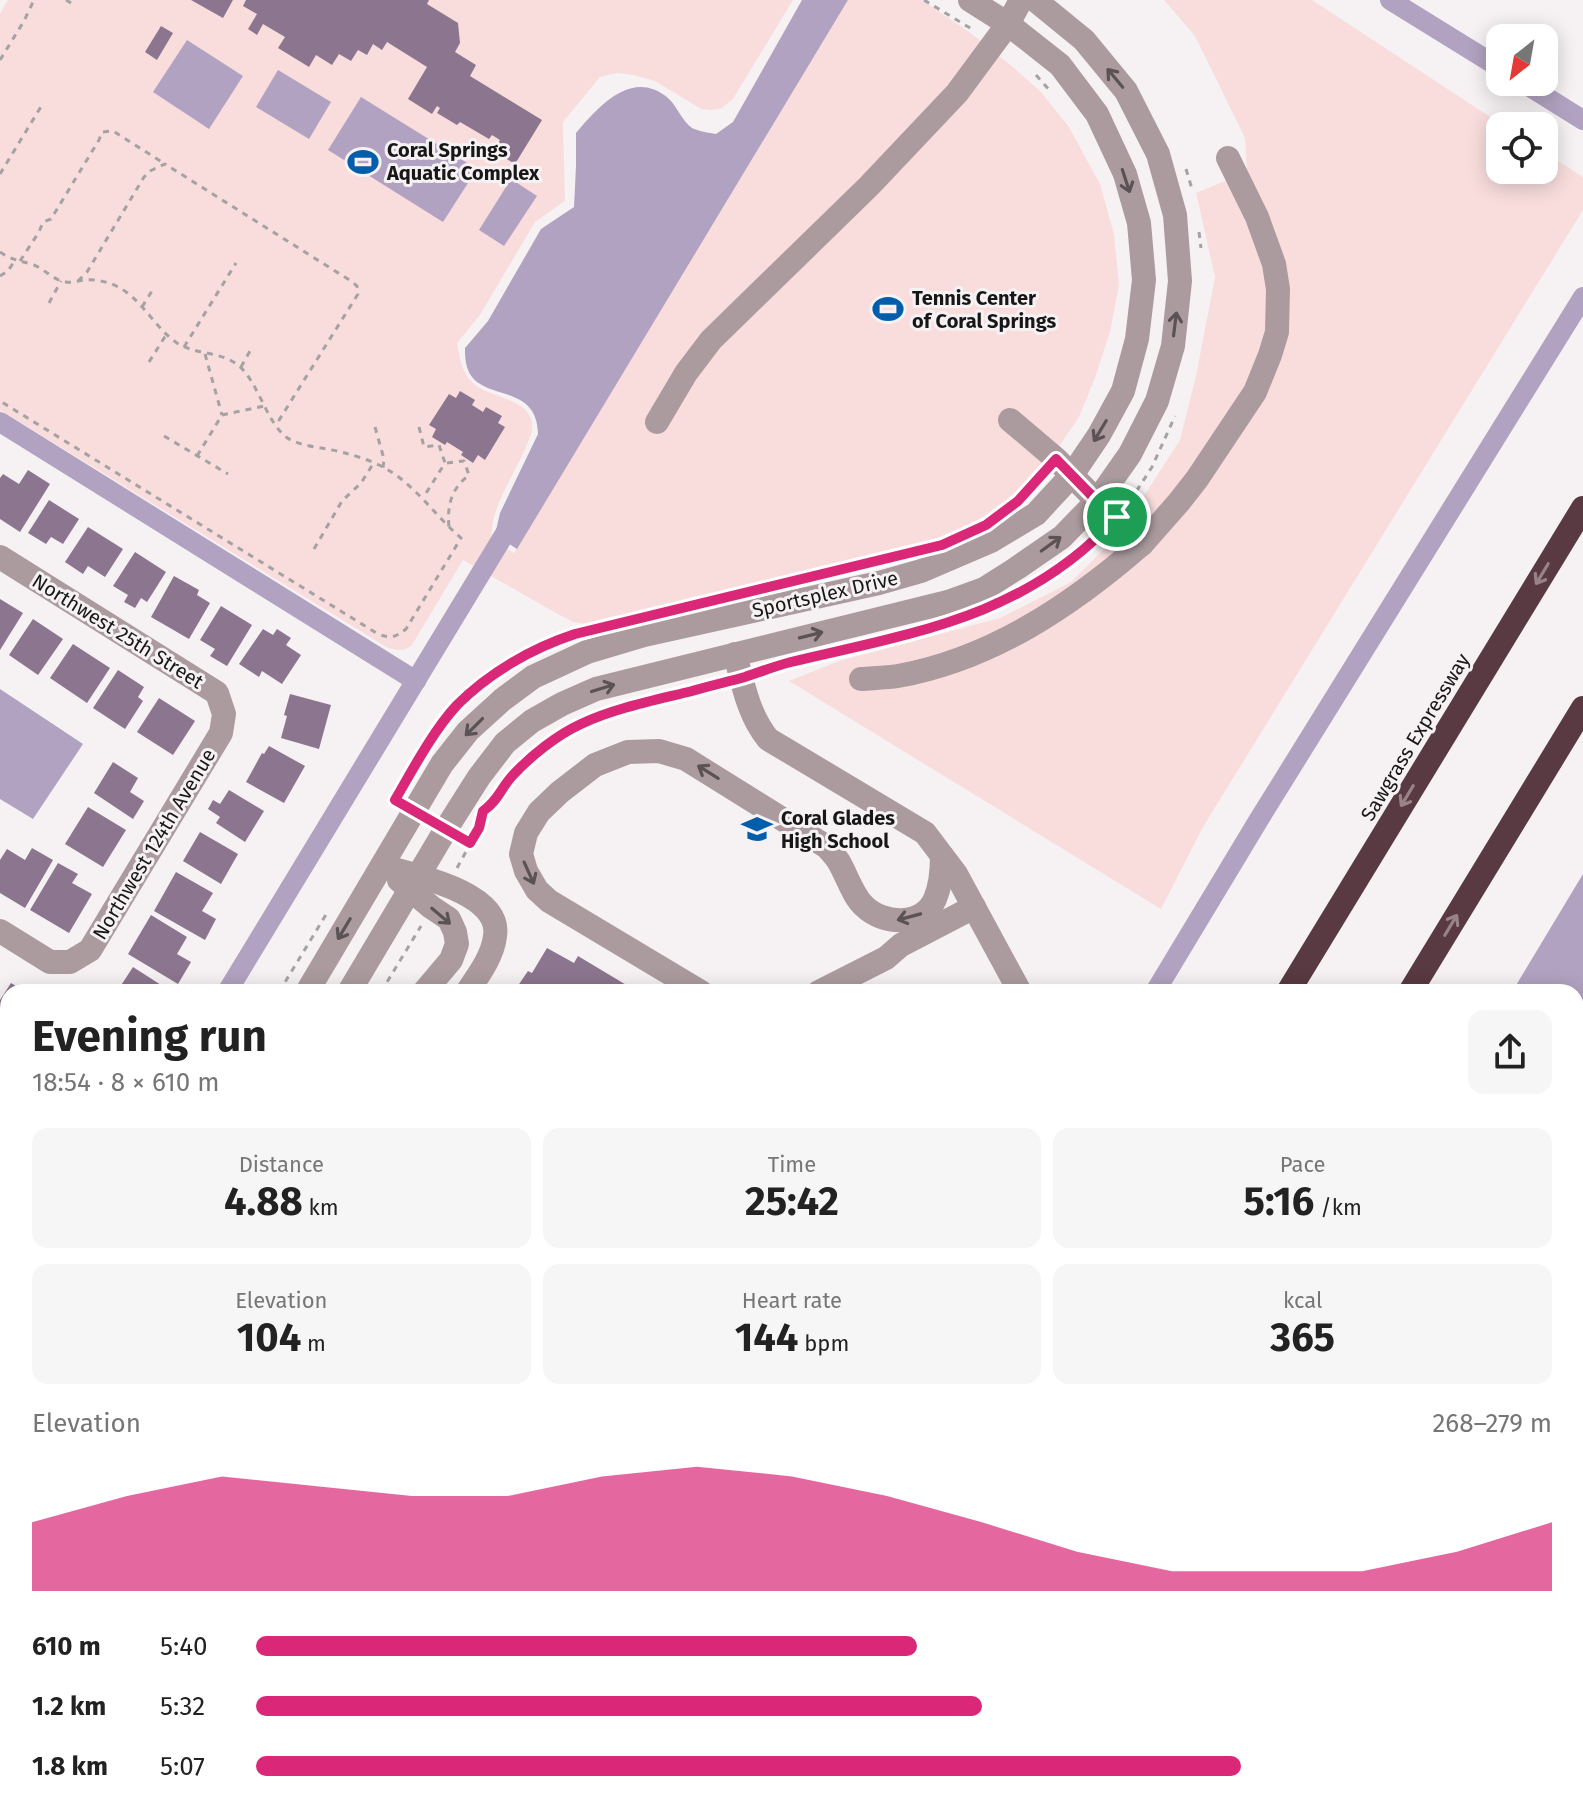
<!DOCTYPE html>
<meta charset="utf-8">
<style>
:root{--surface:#fff;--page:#f6f6f6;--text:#222;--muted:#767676;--accent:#db2777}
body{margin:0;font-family:"Fira Sans",sans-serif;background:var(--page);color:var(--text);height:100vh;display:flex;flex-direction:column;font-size:30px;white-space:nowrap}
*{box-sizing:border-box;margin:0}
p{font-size:26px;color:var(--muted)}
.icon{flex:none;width:44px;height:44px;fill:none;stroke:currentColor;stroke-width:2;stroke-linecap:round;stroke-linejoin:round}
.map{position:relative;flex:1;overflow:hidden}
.side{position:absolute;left:0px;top:984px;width:1584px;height:828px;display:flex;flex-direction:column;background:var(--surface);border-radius:24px 24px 0 0;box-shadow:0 4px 20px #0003}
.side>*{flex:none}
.needle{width:52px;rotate:211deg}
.fabs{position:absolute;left:1486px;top:24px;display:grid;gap:16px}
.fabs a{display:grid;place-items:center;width:72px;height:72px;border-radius:16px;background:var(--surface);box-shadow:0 4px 20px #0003;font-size:40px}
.pin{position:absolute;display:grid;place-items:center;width:68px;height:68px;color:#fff;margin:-34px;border:4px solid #fff;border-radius:50%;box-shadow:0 2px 8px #0007}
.round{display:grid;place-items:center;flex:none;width:84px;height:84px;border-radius:16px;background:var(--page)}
.summary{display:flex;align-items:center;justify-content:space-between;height:136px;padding:0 32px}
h1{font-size:44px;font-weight:700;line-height:60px}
.metrics{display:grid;grid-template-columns:repeat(3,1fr);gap:12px;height:136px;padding:8px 32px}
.metrics div{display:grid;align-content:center;border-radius:16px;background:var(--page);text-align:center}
.metrics b{font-size:40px;font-weight:700}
.metrics small{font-size:22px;font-weight:400}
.metrics p{font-size:22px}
.chart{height:224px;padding:16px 32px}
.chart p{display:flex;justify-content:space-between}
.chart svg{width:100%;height:144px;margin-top:8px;fill:var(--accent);opacity:.7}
ul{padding:0 32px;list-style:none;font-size:26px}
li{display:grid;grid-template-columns:128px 96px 1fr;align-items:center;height:60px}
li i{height:20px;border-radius:10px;background:var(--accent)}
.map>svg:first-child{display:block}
.green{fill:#f9dddd}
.water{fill:#b1a2c1}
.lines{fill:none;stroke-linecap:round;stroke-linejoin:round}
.canal{stroke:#b1a2c1;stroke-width:20}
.building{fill:#8c758e}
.path{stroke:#a4a2a3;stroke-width:3;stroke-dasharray:6 6;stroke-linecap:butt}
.minor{stroke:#ab9b9f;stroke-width:24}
.highway{stroke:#593942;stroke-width:24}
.oneway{stroke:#5a5255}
.oneway2{stroke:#988389}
.route-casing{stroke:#fff;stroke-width:16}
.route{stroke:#db2777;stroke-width:10}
.labels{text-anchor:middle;stroke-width:6;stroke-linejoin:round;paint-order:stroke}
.poi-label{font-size:20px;font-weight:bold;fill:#181718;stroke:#f6f2f4;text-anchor:start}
.street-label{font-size:20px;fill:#181718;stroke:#f6f2f4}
</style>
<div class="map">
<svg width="1583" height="1812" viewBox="0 0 1583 1812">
<rect width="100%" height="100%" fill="#f6f2f4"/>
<g class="green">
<path d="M8,0H793L733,99L722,108L712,110L701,109L655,81L633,75L617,73L600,77L563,122L565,201L535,222L480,315L457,343C460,358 461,372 473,383C488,398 528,397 532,423C533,432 529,440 526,447C515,474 488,511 492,540L514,553L848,0H922L972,34L1013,67L1041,92L1069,127L1100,184L1114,234L1119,285L1110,332L1095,378L1079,417L1060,445L1025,487L986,517L929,542L585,624L573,622L556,613L463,560L412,645C404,652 398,650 388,648L0,410V14Z"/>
<polygon points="1164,0 1312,0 1504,126 1500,126 1500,170 1544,170 1544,152 1583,177 1583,210 1203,827 1161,909 789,681 839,661 1000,618 1071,582 1120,533 1180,440 1196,376 1215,277 1196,193 1247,172 1245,138 1195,36"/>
<polygon points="1583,1240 1583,1812 1235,1812 1240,1804 1576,1804 1576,1251"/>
<polygon points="8,1606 8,1804 623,1804 618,1812 0,1812 0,1617"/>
</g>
<g class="water">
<path d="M802,0H848L517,549L495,535L500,513L538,434C537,380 478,404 467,367C465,361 465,354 465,348L488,321L541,229L574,207L576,166V133C599,106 632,68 668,98C677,106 682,121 692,128C698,131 709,133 716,134L733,122Z"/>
<polygon points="187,40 243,76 209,129 153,92"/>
<polygon points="278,70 331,102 309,139 256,107"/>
<polygon points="361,97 477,169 443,222 328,150"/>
<polygon points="511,179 537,196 504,246 479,230"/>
<polygon points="0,689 83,744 33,819 0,799"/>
<polygon points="1583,874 1583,1099 1576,1110 1576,992 1512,992"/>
<polygon points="1028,1804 1154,1804 1149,1812 1023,1812"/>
</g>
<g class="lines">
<g class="canal">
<polyline points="1390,0 1500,68"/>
<polyline points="1522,82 1583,120"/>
<polyline points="0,422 416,681"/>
<polyline points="227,992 515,517"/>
<polyline points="1155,992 1258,821 1583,297"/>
<polyline points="0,1366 8,1352"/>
<polyline points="659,1812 664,1804"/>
</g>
</g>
<g class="building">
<polygon points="191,0 233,0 223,18"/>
<polygon points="246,0 429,0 427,4 458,23 460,43 455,52 476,65 470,76 542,120 515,164 493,151 500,140 492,135 489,139 460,122 457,125 437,113 440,108 437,106 432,114 408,99 427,67 387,42 382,50 373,44 367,55 358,50 351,61 339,54 332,65 316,55 309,67 278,48 285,37 263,24 257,35 248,29 257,14 243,6"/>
<polygon points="161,26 173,33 157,60 145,52"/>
<polygon points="460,391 475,400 472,405 483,412 486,407 502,416 498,423 505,427 485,460 478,455 473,463 461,455 463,452 447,442 445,445 432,437 436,429 429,425 449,394 456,398"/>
<polygon points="28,470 50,484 20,532 0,519 0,478 3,474 19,484"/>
<polygon points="49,500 79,519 63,544 51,537 46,544 28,533"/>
<polygon points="88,527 123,549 105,577 88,566 83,574 65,562"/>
<polygon points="135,552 166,572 147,602 141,598 135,608 124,602 128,595 113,586"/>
<polygon points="174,576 199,590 197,595 210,603 189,639 151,617"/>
<polygon points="0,599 23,613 0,650"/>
<polygon points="221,606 252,625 227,666 210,656 215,649 200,640"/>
<polygon points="33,619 63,639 38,675 9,655"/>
<polygon points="263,629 273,635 277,629 291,638 286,645 301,655 282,684 262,671 259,677 239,664"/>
<polygon points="73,644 110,668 87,703 50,678"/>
<polygon points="118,670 144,687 138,697 143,701 125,729 93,708"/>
<polygon points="290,694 331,705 319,749 281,738 287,716 284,715"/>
<polygon points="159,698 195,721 173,755 137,732"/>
<polygon points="269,746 305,766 284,803 246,782 262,753 264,754"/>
<polygon points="113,762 138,778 130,792 144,801 133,819 94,793"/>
<polygon points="229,790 264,811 245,842 216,823 220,817 208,809 213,800 220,804"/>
<polygon points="88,807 126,830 103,867 65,844"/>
<polygon points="200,832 238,854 221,884 183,861"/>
<polygon points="32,848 53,860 25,908 0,893 0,860 7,849 25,860"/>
<polygon points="58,863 78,874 72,883 92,894 69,933 30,910"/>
<polygon points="176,872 213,893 202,911 216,919 205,940 154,911"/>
<polygon points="151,915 187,937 177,954 191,962 178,984 128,954"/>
<polygon points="547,948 574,963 578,956 638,992 518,992 515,990 528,971 532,973"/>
<polygon points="133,967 172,992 121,992 118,990"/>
<polygon points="11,983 26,992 8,992 8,1030 0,1025 0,1000"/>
</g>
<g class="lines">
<g class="path">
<polyline points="66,0 71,3"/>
<polyline points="924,0 975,31"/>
<polyline points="0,60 24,21 34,0"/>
<polyline points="1036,75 1052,93"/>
<polyline points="1186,169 1192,189"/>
<polyline points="0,174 42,105"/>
<polyline points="1199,232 1201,248"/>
<path d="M0,252C11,260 22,261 34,265C46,270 53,280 66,282C72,283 78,281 84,280C96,279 110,282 120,288C143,301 155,328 177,343C195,355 222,351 239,366C258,382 266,421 286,437C299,447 329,448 345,453C356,456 369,460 379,465C414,482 433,514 461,538L406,629C396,637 391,639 378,634L0,401"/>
<polyline points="20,261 39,232 43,222 51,219 99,140 102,132 113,131 165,164"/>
<polyline points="0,276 8,271 15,260"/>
<polyline points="78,281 87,272 144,177 150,171 165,164 351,281 357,286 358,294 276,425"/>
<polyline points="49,303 61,281"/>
<polyline points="142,307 152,291"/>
<polyline points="184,347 236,263"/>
<polyline points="205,354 222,415"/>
<polyline points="149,362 166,335"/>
<polyline points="241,367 250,351"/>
<polyline points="375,427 384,459 383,468"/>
<polyline points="419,427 424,447 439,445 445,463 423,498"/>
<polyline points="164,436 228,474"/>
<polyline points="197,456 222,415 264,406"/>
<path d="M447,463L464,461L469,475C451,489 447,505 449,528"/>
<polyline points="1130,501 1152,467 1175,416"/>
<polyline points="314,549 342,501 361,483 373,464"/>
<polyline points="1024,591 1074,559 1104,531"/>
<polyline points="526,655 562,638"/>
<polyline points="437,734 457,706 486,680 513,664"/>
<polyline points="483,811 493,804 515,772 561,735 583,723 625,709 719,684"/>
<polyline points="457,868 479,828 480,818"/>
<polyline points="279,992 327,913"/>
<polyline points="381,992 421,926"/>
<polyline points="0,1455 8,1442"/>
<polyline points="0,1614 8,1603"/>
<polyline points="0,1718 8,1711"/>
<polyline points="0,1771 8,1778"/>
<polyline points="0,1798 8,1785"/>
<polyline points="562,1804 565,1812"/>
<polyline points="312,1812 317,1804"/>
</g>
<g class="minor">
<polyline points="657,422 686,373 711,340 869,186 957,93 1008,24 1021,0"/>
<polyline points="1142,544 1179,502 1197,479 1255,392 1270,355 1277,332 1278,289 1274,264 1257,217 1228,158"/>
<polyline points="0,557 217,693 224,714 221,733 90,950 70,962 50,962 0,931"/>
<path d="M735,654C743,684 748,714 768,739L925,833L956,874L1020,992"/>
<path d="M861,679C873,678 886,678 898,676C992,659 1072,605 1142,544L1117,517L1097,501L1056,459L1010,420"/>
<path d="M382,866C413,875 502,892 495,936C493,956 478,976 467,992"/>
<polyline points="399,880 431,907 449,919 455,932 457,944 451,960 424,992"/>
<polyline points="307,992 442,764 468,731 502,700 533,677 587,652 644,635 879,583 921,571 991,541 1036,514 1072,475 1099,435 1123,391 1137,339 1144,280 1139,223 1125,174 1097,114 1060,65 1008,24 970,0"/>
<polyline points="349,992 446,829 479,777 505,743 532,721 562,704 596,689 948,602 984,589 1017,568 1062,537 1097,501 1130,454 1157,401 1173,346 1180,281 1175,215 1158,154 1126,91 1084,40 1035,0"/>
<path d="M701,992L549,901L537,890L526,871L521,854L526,833L539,812L560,792L595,765L628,752L659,751L686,759L827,847C831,852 836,857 839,862C847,876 853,896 864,906C883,925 923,927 935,899C941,885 942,871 942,856"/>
<polyline points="819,992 886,958 901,945 974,907"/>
<polyline points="1576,1251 1583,1240"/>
<polyline points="0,1499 8,1487"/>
<polyline points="0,1570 8,1557"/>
<polyline points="1235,1812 1240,1804"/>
</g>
<g class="highway">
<polyline points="1288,992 1583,508"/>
<polyline points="1410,992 1583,708"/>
<polyline points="789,1812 794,1804"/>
<polyline points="912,1812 917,1804"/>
</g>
</g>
<defs><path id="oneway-shaft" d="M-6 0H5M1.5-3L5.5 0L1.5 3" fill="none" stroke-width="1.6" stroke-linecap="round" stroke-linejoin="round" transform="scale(2)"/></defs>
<g class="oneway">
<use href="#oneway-shaft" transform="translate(1115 78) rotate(-130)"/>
<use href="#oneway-shaft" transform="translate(1126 181) rotate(72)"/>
<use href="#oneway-shaft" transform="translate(1175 324) rotate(-83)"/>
<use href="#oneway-shaft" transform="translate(1100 431) rotate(121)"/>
<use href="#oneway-shaft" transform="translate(1051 544) rotate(-36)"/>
<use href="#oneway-shaft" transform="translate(811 635) rotate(-14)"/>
<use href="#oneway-shaft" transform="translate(603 688) rotate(-17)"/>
<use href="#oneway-shaft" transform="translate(474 727) rotate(135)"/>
<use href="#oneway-shaft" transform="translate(708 772) rotate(-148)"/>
<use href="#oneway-shaft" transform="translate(529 873) rotate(66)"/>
<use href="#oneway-shaft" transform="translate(441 916) rotate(40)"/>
<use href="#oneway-shaft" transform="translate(909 917) rotate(165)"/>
<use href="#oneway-shaft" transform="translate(344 929) rotate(121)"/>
</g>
<g class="oneway2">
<use href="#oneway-shaft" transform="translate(1542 574) rotate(121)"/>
<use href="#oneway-shaft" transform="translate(1407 796) rotate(121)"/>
<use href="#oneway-shaft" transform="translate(1451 925) rotate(-59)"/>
</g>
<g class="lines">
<g class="route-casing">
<path id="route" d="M1056,459L1097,501L1117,517C1028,616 914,633 791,662C775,666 760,672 745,677C727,682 709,686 692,691C656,700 615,708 581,724C557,735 532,755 514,774C501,787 499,800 483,811L479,828L470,843L395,800C413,769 433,731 457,705C489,673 532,648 575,634L942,545L986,525L1018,501Z"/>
</g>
<use href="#route" class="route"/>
</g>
<defs>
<g id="stadium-bare" transform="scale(2.4)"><path d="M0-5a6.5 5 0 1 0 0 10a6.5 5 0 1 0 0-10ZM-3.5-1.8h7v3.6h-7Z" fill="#025daa" stroke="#f6f2f4" stroke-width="2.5" paint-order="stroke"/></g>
<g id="school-bare" transform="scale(2.4)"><path d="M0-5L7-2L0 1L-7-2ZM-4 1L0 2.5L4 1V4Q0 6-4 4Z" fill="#025daa" stroke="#f6f2f4" stroke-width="2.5" paint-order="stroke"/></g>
</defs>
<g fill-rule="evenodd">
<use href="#stadium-bare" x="363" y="162"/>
<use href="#stadium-bare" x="888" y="309"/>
<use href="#school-bare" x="757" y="829"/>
</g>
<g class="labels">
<g class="poi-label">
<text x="387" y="157">Coral Springs<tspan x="387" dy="23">Aquatic Complex</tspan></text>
<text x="912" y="305">Tennis Center<tspan x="912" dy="23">of Coral Springs</tspan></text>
<text x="781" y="825">Coral Glades<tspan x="781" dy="23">High School</tspan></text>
</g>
<g class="street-label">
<text transform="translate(825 594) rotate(-13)" y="7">Sportsplex Drive</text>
<text transform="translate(118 631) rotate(32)" y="7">Northwest 25th Street</text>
<text transform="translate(1415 737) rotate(-59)" y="7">Sawgrass Expressway</text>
<text transform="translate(154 844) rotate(-59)" y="7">Northwest 124th Avenue</text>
</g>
</g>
</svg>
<div class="fabs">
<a><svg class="needle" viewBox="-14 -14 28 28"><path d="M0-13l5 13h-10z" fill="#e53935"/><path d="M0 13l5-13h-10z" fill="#767676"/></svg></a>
<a><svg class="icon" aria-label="locate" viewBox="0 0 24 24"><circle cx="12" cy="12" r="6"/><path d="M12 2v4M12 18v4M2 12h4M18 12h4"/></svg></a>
</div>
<div class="pin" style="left:1117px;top:517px;background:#1e9e55"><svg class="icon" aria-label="arrive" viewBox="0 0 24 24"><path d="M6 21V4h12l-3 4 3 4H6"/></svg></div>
<section class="side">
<div class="summary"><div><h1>Evening run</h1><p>18:54 · 8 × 610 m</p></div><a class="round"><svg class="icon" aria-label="share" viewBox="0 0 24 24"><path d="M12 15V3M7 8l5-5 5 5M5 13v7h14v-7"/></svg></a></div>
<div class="metrics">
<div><p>Distance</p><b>4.88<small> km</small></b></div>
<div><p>Time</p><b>25:42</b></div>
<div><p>Pace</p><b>5:16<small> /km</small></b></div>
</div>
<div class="metrics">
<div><p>Elevation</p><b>104<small> m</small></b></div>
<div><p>Heart rate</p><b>144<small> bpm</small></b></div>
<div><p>kcal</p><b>365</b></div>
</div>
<div class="chart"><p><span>Elevation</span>268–279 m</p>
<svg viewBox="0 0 160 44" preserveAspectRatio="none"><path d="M0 44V23L10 15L20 9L30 12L40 15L50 15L60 9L70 6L80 9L90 15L100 23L110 32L120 38L130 38L140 38L150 32L160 23V44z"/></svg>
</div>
<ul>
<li><b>610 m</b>5:40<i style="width:51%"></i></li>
<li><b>1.2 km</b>5:32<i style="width:56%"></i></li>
<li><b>1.8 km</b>5:07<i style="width:76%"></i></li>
</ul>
</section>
</div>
